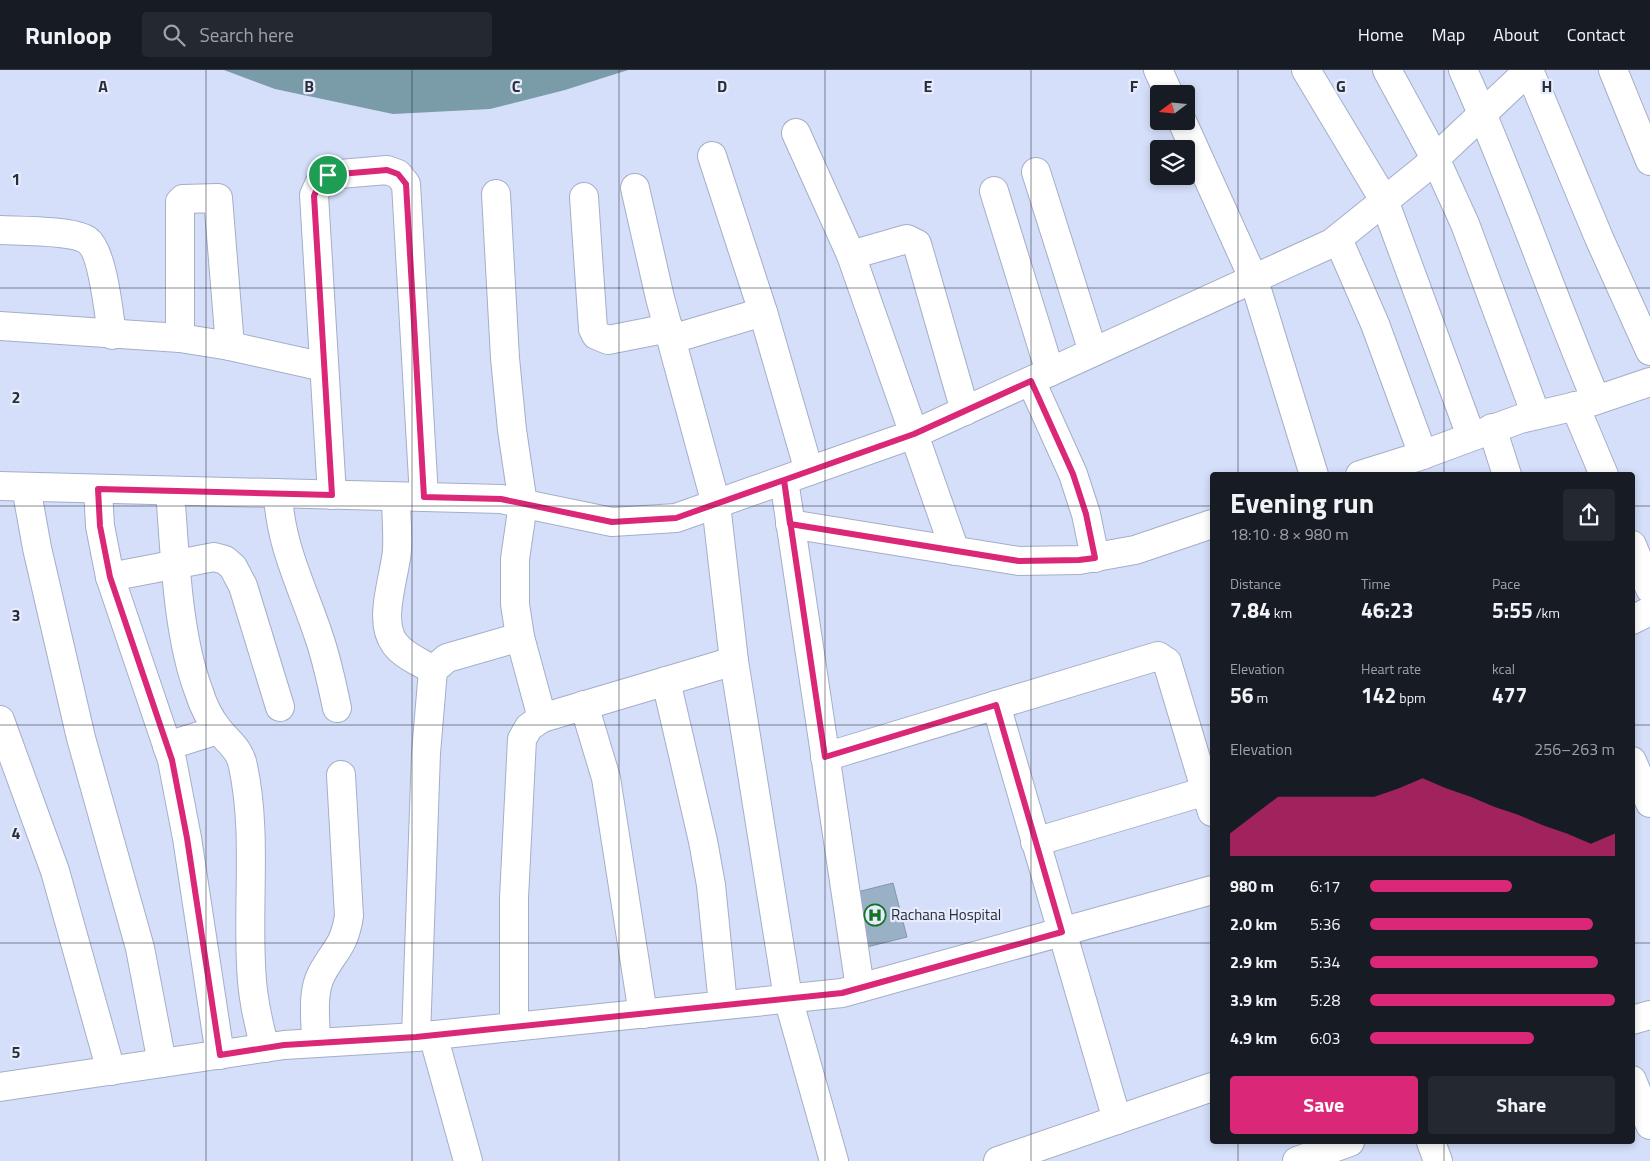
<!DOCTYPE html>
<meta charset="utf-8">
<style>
:root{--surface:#171b24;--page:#242831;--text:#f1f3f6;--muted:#9ea1a6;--line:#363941;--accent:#db2777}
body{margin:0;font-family:"Titillium Web",sans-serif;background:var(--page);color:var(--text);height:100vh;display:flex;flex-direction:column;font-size:19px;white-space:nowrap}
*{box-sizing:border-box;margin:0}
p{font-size:16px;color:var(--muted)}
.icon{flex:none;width:28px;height:28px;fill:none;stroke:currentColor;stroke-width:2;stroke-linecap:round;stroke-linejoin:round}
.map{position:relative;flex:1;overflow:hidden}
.drawer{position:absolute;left:1210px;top:402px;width:425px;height:672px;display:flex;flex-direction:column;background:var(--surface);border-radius:5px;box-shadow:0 2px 8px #0003}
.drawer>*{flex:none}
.needle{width:32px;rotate:254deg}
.tools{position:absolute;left:1150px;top:15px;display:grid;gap:10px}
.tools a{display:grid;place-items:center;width:45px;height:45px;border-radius:5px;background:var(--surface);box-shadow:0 2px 8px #0003;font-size:25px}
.pin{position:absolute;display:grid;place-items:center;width:42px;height:42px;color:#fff;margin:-21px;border:2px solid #fff;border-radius:50%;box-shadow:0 1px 5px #0007}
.round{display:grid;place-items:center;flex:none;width:52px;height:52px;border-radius:5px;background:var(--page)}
.headline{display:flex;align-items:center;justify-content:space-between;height:85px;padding:0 20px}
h1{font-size:28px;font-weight:700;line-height:38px}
.metrics{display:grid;grid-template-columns:repeat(3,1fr);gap:8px;height:85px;padding:5px 20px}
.metrics div{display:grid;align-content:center}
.metrics b{font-size:21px;font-weight:700}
.metrics small{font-size:14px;font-weight:400}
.metrics p{font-size:14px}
.chart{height:140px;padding:10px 20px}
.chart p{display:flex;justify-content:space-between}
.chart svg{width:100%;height:90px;margin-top:5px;fill:var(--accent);opacity:.7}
.button{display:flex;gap:10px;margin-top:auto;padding:10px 20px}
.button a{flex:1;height:58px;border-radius:5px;background:var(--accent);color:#fff;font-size:20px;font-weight:700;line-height:58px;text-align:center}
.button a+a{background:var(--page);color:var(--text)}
ul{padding:0 20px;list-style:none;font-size:16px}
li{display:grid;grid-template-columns:80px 60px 1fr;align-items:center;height:38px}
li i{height:12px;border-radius:6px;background:var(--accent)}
header{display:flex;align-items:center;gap:30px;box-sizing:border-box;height:70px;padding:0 25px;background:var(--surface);border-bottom:1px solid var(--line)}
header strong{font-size:24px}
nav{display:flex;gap:28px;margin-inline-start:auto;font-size:18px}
.search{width:350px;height:45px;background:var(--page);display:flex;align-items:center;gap:12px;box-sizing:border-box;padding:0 18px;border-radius:5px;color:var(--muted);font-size:19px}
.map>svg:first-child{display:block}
.water{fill:#799ca8}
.building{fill:#99b0c5;stroke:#8097ab}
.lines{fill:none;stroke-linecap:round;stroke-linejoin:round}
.minor-casing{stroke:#a4aec8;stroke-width:30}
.minor{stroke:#fff;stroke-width:28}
.route-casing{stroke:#fff;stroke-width:10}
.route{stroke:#db2777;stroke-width:6}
.grid{fill:none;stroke:#2a2e38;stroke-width:1;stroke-opacity:0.55}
.labels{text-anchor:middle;stroke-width:4.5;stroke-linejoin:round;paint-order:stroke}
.poi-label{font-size:15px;fill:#2a2e38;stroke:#e6ecfd;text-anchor:start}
.grid-label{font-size:16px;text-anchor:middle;font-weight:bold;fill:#2a2e38;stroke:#e6ecfd;stroke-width:4.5;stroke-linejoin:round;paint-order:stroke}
</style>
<header>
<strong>Runloop</strong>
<div class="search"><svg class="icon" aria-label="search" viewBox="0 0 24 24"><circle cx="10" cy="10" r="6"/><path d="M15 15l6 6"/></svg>Search here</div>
<nav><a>Home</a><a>Map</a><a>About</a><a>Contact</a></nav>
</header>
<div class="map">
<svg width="1650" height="1091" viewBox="0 0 1650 1091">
<rect width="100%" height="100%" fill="#d5dffa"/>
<polygon class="water" points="224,0 628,0 565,20 490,39 393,44 275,19"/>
<polygon class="building" points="893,813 907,867 863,878 849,824"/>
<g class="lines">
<g class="minor-casing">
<g id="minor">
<polyline points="1158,0 1169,24"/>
<polyline points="1306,0 1384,130 1471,366"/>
<polyline points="1387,0 1435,88 1465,154 1536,345"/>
<path d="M1463,0C1512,108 1550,221 1596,330"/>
<polyline points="1529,0 1599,168 1650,281"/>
<polyline points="1613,0 1650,91"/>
<polyline points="1182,51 1254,210 1314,405"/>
<polyline points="796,63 851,185 955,481"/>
<polyline points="712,86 763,242 809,401"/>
<polyline points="1036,102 1093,282"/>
<polyline points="635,118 660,228 716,434 734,591 788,928 834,1091"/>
<polyline points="994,121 1050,302"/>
<polyline points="496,124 505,288 512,360 523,434 515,489 515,534 520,567 542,648"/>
<polyline points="584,127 593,259 596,265 608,270 669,258"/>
<path d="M0,160C20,161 72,160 87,170C103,181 109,245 112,265"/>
<polyline points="1338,169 1375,254 1423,385"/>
<polyline points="851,185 907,169 917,174 965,341"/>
<polyline points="0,256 180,268 230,276 324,297"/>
<polyline points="180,268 180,132 183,129 218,128 230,276"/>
<polyline points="672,269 763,242"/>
<polyline points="1031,311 1073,404 1086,444 1095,488"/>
<polyline points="1575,336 1604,405"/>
<polyline points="1492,358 1507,405"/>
<polyline points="1360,405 1414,388 1520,349 1585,334 1650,312"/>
<polyline points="784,410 860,918"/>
<polyline points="0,416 501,429 612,452 676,448 914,364 1332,173 1424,99 1529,0"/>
<polyline points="26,417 37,478 81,668 140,878 162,993"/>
<polyline points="98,419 100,456 110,507 172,690 187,768 220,985"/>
<path d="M170,421C175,483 177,564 199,622C203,635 210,649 218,659C228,672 240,679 243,696C258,766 246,840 252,911C254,934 259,956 265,978"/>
<path d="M278,423C280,476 303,518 319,567C327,590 332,614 337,638"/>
<polyline points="332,425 314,125 320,112 328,105 387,100 398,104 406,114 424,427"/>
<path d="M396,427C396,444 398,463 397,480C395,507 377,551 395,574C404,586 420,592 433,600"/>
<polyline points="790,454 1019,491 1079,490 1135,480 1212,454"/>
<polyline points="1632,475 1650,519"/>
<polyline points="110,507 214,487 225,490 233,497 243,516 280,637"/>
<polyline points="1632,550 1650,541"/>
<polyline points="666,611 703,771 711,815 723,935"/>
<polyline points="584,635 606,708 643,944"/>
<polyline points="996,635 1117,1050"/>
<polyline points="0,650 55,801 111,1001"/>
<polyline points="167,676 218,660"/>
<polyline points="825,687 1158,586 1167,592 1212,742"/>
<polyline points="1632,691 1650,733"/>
<polyline points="1035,772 1206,721"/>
<polyline points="1632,950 1650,945"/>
<polyline points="514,957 514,828 522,669 529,657 542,648 734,591"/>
<polyline points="433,965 468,1091"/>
<polyline points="416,967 426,683 433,600 447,588 520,567"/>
<path d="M316,973C316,951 311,923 322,903C335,879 344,877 349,846L341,705"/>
<polyline points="1632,1010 1650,1055"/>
<polyline points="0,1017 284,975 416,967 842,923 1212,820"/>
<polyline points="1431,1072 1438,1091"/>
<polyline points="998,1091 1212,1017"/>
<polyline points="1297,1091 1350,1072"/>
</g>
</g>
<use href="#minor" class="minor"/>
</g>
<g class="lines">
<g class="route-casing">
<polyline id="route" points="328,105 320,112 314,126 332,425 98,419 100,456 110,507 172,690 187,768 220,985 284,975 416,967 842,923 1062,862 996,635 825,687 784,410 914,364 1031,311 1073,404 1086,444 1095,488 1079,490 1019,491 790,454 784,410 676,448 612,452 501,429 424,427 406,114 398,104 387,100 328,105"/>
</g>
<use href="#route" class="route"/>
</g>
<path class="grid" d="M206,0V1091M412,0V1091M619,0V1091M825,0V1091M1031,0V1091M1238,0V405M1444,0V405M0,218H1650M0,436H1212M1632,436H1650M0,655H1212M1632,655H1650M0,873H1212M1632,873H1650M1238,1072V1091M1444,1072V1091"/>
<defs>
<g id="hospital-ring" transform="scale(1.125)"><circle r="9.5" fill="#e6ecfd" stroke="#147424" stroke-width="1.5"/><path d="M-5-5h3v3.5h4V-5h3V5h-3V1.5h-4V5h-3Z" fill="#147424"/></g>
</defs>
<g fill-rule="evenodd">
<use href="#hospital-ring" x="875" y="845"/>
</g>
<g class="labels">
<g class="poi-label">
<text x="891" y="850">Rachana Hospital</text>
</g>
</g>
<g class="grid-label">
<text x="103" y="22">A</text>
<text x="309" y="22">B</text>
<text x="516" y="22">C</text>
<text x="722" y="22">D</text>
<text x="928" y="22">E</text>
<text x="1134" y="22">F</text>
<text x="1341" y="22">G</text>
<text x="1547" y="22">H</text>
<text x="16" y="115">1</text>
<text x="16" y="333">2</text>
<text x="16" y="551">3</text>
<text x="16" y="769">4</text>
<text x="16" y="988">5</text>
</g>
</svg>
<div class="tools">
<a><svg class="needle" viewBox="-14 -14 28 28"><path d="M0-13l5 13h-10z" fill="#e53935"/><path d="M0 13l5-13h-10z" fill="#9ea1a6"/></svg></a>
<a><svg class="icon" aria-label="layers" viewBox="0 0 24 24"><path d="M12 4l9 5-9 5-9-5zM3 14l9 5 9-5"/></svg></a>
</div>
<div class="pin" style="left:328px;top:105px;background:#1e9e55"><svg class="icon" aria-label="arrive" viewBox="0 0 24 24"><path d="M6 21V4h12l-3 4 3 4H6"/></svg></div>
<section class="drawer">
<div class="headline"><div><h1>Evening run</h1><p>18:10 · 8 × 980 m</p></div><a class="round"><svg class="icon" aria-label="share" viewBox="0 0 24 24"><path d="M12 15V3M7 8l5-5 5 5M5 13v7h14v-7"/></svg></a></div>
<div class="metrics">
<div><p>Distance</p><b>7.84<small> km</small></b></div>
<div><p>Time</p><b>46:23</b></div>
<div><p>Pace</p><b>5:55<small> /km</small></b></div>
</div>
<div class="metrics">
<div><p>Elevation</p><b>56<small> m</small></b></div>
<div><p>Heart rate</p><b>142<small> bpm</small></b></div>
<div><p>kcal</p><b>477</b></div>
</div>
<div class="chart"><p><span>Elevation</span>256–263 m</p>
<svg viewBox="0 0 160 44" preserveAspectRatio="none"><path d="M0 44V33L10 24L20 15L30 15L40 15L50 15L60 15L70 11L80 6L90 11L100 15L110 20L120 24L130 29L140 33L150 38L160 33V44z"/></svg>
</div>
<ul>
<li><b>980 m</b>6:17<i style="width:58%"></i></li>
<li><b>2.0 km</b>5:36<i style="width:91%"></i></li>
<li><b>2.9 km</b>5:34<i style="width:93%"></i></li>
<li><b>3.9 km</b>5:28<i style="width:100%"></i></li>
<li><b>4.9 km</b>6:03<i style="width:67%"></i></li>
</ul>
<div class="button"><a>Save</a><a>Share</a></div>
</section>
</div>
